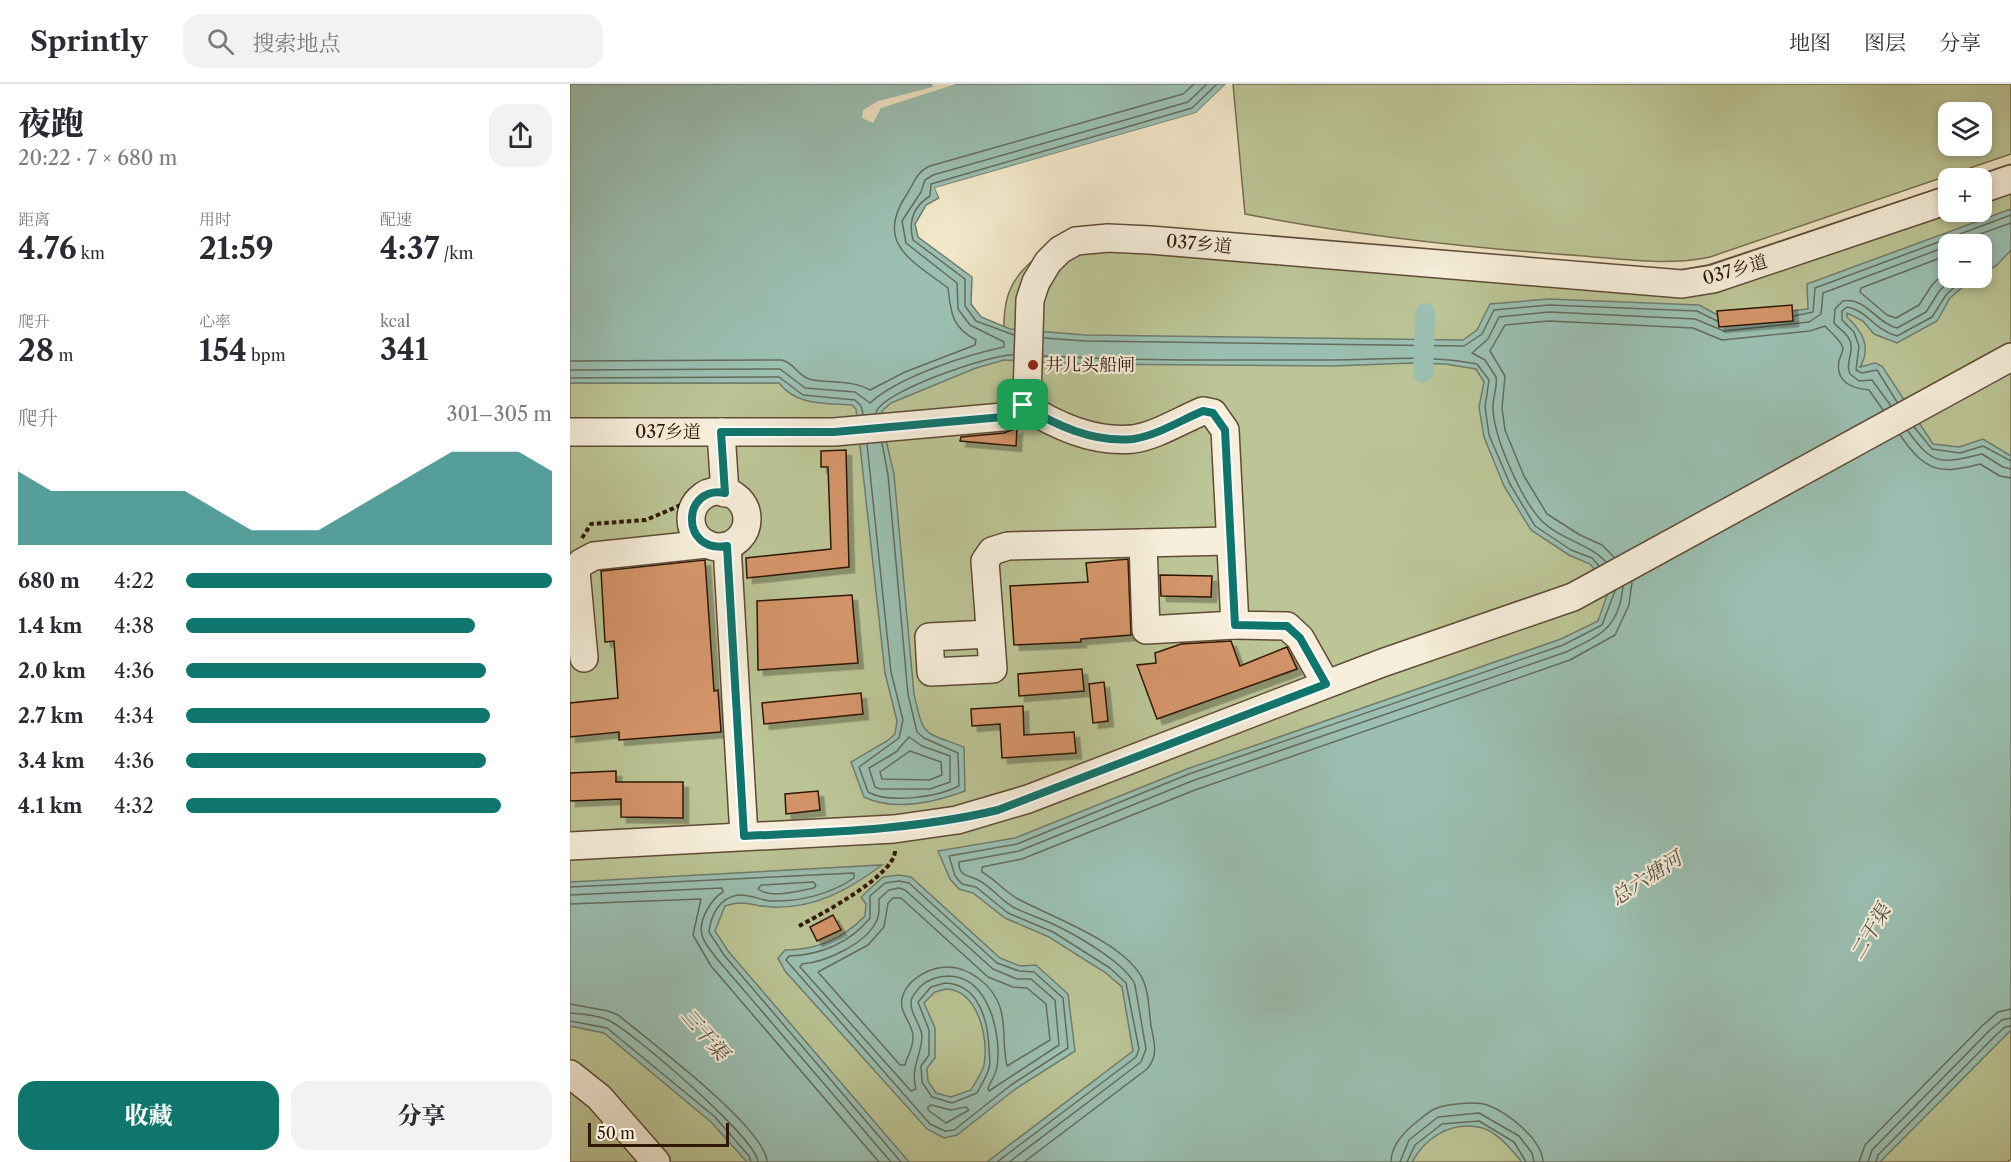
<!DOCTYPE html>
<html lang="zh">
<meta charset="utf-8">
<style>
:root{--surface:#fff;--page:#f2f2f3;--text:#2b2b33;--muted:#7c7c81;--line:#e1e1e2;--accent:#0f766e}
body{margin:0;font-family:"Libre Caslon Text","Noto Serif SC",serif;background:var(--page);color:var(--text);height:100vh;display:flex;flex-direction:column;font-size:22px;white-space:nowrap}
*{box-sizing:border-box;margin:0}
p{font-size:20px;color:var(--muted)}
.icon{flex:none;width:33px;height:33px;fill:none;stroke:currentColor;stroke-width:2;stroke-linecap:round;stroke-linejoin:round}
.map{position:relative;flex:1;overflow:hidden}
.sheet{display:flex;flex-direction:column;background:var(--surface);width:570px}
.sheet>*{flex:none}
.buttons{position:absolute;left:1368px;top:18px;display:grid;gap:12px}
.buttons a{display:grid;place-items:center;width:54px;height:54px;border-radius:12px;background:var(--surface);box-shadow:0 3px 9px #0003;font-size:30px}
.scale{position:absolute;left:18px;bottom:15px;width:141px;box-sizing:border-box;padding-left:6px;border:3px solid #2f1705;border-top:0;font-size:16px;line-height:21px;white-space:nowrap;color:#2f1705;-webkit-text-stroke:4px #f7efdc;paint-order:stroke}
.pin{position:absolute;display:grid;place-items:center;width:51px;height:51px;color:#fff;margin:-26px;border-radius:12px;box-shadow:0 3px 9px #0006}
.round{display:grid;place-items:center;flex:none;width:63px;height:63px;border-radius:18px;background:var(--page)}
.summary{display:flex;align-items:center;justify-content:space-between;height:102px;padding:0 18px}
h1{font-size:33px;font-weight:800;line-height:45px}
.figures{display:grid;grid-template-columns:repeat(3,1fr);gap:9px;height:102px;padding:6px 18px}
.figures div{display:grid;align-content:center}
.figures b{font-size:30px;font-weight:800}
.figures small{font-size:16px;font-weight:400}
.figures p{font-size:16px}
.chart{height:168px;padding:12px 18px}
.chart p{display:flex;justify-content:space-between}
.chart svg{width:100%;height:108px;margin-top:6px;fill:var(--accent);opacity:.7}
.primary-button{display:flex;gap:12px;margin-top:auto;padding:12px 18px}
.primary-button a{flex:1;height:69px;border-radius:18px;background:var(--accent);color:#fff;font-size:24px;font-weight:800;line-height:69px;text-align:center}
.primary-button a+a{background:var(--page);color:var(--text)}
ul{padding:0 18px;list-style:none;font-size:20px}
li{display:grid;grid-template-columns:96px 72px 1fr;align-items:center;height:45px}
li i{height:15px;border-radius:8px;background:var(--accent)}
header{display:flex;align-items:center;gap:36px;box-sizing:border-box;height:84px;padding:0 30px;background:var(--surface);border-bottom:2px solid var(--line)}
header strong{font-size:28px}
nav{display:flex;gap:33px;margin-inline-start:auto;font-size:21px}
.search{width:420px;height:54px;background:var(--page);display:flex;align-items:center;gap:15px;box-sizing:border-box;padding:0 21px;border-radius:18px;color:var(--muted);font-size:22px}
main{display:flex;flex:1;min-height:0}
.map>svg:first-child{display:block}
.green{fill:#bcc596;stroke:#766e4e;stroke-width:1.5;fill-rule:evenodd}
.water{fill:#9bc0b3;stroke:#707c6d;stroke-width:1.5;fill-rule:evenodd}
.pier{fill:#f2e7c9}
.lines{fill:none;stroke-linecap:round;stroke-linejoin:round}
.shore{stroke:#656c5c;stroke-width:1.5}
.canal{stroke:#9bc0b3;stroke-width:20}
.building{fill:#d49469;stroke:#2f1705;stroke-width:1.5;filter:url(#shadow)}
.minor-casing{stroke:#604b36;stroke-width:30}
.path{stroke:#2f1705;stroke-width:4;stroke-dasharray:4.5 3;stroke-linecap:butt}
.minor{stroke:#f7efdc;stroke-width:27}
.route-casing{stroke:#fff;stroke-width:12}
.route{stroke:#0f766e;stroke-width:8}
.poi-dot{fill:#8f2418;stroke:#f7efdc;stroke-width:2}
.labels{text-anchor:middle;stroke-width:4.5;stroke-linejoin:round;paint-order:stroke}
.street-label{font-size:18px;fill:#2f1705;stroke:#f7efdc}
.poi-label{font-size:18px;fill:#2f1705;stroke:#f7efdc;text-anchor:start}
.water-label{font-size:20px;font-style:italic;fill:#555242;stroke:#f7efdc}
</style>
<header>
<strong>Sprintly</strong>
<div class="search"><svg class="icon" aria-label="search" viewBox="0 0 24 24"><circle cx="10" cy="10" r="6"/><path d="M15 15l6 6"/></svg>搜索地点</div>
<nav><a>地图</a><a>图层</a><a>分享</a></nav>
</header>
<main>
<section class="sheet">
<div class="summary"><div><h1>夜跑</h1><p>20:22 · 7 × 680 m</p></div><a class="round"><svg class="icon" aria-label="share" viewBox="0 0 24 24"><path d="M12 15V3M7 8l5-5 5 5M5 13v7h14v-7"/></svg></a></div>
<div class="figures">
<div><p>距离</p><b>4.76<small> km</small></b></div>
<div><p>用时</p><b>21:59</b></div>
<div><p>配速</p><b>4:37<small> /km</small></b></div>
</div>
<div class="figures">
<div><p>爬升</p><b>28<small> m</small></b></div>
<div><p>心率</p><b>154<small> bpm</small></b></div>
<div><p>kcal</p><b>341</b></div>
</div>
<div class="chart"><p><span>爬升</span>301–305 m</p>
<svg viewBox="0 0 160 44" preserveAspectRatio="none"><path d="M0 44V14L10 22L20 22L30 22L40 22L50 22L60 30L70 38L80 38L90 38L100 30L110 22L120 14L130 6L140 6L150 6L160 14V44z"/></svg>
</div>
<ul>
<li><b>680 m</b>4:22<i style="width:100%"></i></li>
<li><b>1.4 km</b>4:38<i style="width:79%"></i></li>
<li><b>2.0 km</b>4:36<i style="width:82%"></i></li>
<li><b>2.7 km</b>4:34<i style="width:83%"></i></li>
<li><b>3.4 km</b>4:36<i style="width:82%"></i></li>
<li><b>4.1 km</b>4:32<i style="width:86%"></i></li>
</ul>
<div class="primary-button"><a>收藏</a><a>分享</a></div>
</section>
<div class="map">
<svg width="1441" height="1078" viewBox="0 0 1441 1078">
<defs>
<filter id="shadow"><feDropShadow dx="5.5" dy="5.5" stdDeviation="0" flood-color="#0004"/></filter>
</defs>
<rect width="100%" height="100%" fill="#f2e7c9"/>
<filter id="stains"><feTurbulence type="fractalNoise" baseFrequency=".00333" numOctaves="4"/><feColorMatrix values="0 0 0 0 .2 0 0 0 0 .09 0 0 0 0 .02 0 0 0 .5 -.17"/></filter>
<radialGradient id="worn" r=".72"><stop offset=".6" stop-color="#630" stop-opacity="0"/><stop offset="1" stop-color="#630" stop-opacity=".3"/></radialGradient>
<g class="green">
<path d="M663,0H1441V70L1140,173C1094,183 1047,174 1000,171C891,163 783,151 675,130ZM1378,28H1412V62H1378Z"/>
<path d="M1441,80V1075L1438,1078H0V299H209L434,276C433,215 431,197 484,160L1093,189L1138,181L1378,101V128H1412V94H1398ZM1378,160H1412V194H1378Z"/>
</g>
<g class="water">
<path d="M0,0H656L626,29L365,104L369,114L356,121L345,140L348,153L402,193L401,220L411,233L440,245L516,251L893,256L907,246L920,220L979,215L1129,221L1153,234L1238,225L1237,200L1441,125V166L1426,182L1412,189V160H1378V194H1403L1380,214L1367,237L1327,259L1304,250L1293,237L1277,229V233C1292,247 1302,263 1290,283L1305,279L1312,282L1363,360L1389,363L1413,355L1441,372V946L1310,1078H952C942,1066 925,1045 908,1043C880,1038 855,1054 842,1078H417L563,967L552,903L536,889L479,853L435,834L403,809L389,805L380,795L368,767L445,754L617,685L991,555L1028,537L1040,503L1020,480L999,471L961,446L934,402L914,353L909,323L914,298L906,285L875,280L842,279L763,282L514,280L434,276L406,284L321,319L312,327L311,335L324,390L344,610C354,654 352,647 394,663L395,707C365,718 325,728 294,713L281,678L317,657L325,650L327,637L315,589L286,325L282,321C254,319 227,322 209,299H0Z"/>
<path d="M312,781C278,806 245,825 201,823C181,822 175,815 155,822L145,847L158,867L339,1078H177L141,1038L34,949L0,942V798Z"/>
<path d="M329,791L341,793L430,874L450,882L466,881L498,910L505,967L444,1006L387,1051L374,1054L357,1045L215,887L208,874L215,866C246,866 273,855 295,832L296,820L291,813L313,793ZM376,905C408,906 419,954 414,981C412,989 405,999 401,1006L381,1013L366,1009L358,997L357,984L365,974V944L354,919L365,908Z"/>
</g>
<g class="pier">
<polygon points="362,0 386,0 311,24 303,39 292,34 293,26 308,17 363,3"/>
<polygon points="656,0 658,2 627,32 369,106 371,117 365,104 626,29"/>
</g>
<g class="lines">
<g class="shore">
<polyline points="1382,160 1441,139"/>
<polyline points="1378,171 1291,204 1290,208 1317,231 1326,234 1349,221 1362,201 1378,185"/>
<polyline points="1224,232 1243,228 1245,204 1441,131"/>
<path d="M444,251L406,237L395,222V195L343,156C338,137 344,122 360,112L361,100L622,24L647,0"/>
<polyline points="474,254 516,257 894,262 912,250 924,226 979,221 1127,227 1147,237"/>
<path d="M473,272C569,277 665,276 761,276C811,276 859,270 907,280L919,296L915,323L919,351L940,400L965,442L1001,466L1022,474L1029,482"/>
<path d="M0,277L212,276C224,279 228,292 239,295C259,300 280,295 300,306L335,288L405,261L406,256C381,243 381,228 378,204C341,176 304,159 337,110C344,99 347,87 360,82L613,10L624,0"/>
<path d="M0,286L210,285L235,304L285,308L300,319C328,293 396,271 434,263V258L400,241L388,225L387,199L336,159L332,137L351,108L355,96L363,91L618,18L637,0"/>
<polyline points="0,294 209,293 233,311 285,316 291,322 293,330"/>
<path d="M1327,318L1307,286L1292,289L1286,286L1289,262L1284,248L1272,236V227L1277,223C1297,226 1304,246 1327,252L1362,233L1376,211L1394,194"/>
<path d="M1321,322L1302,296L1289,297L1280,290C1274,277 1287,266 1278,253C1274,247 1268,244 1264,239L1265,225L1273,217C1296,213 1306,239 1327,244L1356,228L1370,206L1383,194"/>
<path d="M306,329C310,308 421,270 443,271"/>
<polyline points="1344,343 1362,365 1390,369 1413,362 1441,377"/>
<path d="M1338,347C1363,382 1371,380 1412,370L1433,383L1441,385"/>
<path d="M1330,351C1355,387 1368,391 1410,380L1430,392L1441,394"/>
<path d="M297,360L321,588L333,636L329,654L289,683L298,708C319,720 368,713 389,702L388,669L354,654L347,648L338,610L318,391L312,359"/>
<path d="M1044,473L1032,461L1010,451L977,430L954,392L935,346L932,324L935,292L920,267L935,241L979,237L1123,244L1152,256L1240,247L1255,242C1260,248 1271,256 1273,264C1273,269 1270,272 1269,277C1265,298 1283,305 1299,306L1313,326"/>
<path d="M1036,478C1019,459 988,455 970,435C951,414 924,354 923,325C922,314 928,304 926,293L915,276L902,269L918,255L929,233L979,228L1125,235L1154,247L1239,238L1251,230L1253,209L1378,162"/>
<polygon points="339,653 352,662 380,672 380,698 360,705 310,705 305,703 299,684 326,668"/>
<polygon points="340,667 371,678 372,691 359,696 312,695 310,688"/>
<path d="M329,797L339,799L427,879L449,887L464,888L493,914L498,964L441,1001L384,1046L375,1047L360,1040L216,876L219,872C250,871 280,859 300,834V812L315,799Z"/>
<path d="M243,798L246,801L244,804C229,807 201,815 188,805L191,801Z"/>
<path d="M0,803L284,789V794C261,810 229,818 200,817C190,816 179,810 168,811C149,814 141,831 139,848L154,871L331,1078"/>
<path d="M329,804L335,806L423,885L447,895H461L485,916L489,961L419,1007L418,1004C421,997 426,990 427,983C432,951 419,893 379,892C368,892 358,895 350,903C346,908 341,912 341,918C340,931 352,941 352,953C351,972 340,985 346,1005L341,1007L230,883L232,880C256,878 295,860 306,838C310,832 309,822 309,815L319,806Z"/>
<path d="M0,811L152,804L153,808C141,815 128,837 132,851C134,860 143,869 148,876L321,1078"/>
<path d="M323,814H331L418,893L443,903L457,904L476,920L480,956L437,982C433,966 435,947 432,931C427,903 397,878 368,884C354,887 338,897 333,911C327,926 341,937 343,951C344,963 338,970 335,981H330L248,888L298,861L314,843L318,819Z"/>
<polyline points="0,820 131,815 123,851 141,882 309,1078"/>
<path d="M375,899C409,900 418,937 419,965C419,971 421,978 419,984C417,992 411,1001 407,1009L382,1019L362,1013L352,998L351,982L359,971V946L348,918L361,903Z"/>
<path d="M0,920L38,927L48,931C77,955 196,1044 197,1078"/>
<path d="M0,929C11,930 30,931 40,937C65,950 187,1055 188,1078"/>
<polyline points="0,937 37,944 145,1033 179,1072 181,1078"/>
<polygon points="361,1021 381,1026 396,1023 399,1026 376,1039 358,1026 358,1023"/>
<polyline points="427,1078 566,973 569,965 556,899 540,884 483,848 438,829 406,803 392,800 385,792 379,772 447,760 619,690 993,561 1032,541 1045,507"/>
<path d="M439,1078L571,978L576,965L565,901C557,880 506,851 485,841C471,834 456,830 443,823C431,816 422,804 410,797C400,791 388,793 389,778L449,767L622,697L996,568C1030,551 1049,545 1053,502"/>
<path d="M454,1078L577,985C589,972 584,957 581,942C579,927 579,905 571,892C552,858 482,833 448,815C435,808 425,795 412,788V783L452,775L625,706L1000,576L1045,551L1059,521L1062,498"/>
<path d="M821,1078C821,1062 832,1050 844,1040C851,1035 858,1027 867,1024C878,1020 905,1017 917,1021C937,1028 972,1055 973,1078"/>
<polyline points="830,1078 839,1056 868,1033 909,1029 949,1052 962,1069 964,1078"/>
<polyline points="837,1078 845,1061 872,1040 909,1037 944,1058 956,1078"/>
<polyline points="1289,1078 1295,1061 1413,941 1428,928 1441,925"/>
<polyline points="1298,1078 1302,1066 1419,947 1432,936 1441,934"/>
<polyline points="1306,1078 1308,1071 1424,953 1435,943 1441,942"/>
</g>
<polyline class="canal" points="853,289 855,229"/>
</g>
<g class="building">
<polygon points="1222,221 1223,237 1149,243 1147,227"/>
<polygon points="447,344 446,362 390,357 391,353 434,349"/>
<polygon points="276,366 279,483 177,494 176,474 261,465 258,383 251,383 251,367"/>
<polygon points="558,475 561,551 511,555 511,558 444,561 440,502 518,498 516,479"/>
<polygon points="135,476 144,607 148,606 151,648 49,656 49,648 0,653 0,619 48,614 44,557 35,558 31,487"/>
<polygon points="590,491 642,492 641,513 591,512"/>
<polygon points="282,511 288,579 188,586 187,517"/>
<polygon points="661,557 670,582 717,563 727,585 587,635 567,581 586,579 585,569 611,560"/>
<polygon points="512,585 514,607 449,612 448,590"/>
<polygon points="534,598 538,637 523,639 519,600"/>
<polygon points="291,609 293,630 194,640 192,619"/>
<polygon points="453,622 454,651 504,648 506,669 432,674 430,640 402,642 401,625"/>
<polygon points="46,687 46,698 113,698 113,734 51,733 51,715 0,717 0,689"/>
<polygon points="248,707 250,726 216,730 215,710"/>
<polygon points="263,831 271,846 247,857 240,843"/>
</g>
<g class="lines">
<g class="minor-casing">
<g id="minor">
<polyline points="1412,105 1441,95"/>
<path d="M453,321C485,341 523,359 563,355C586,352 611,336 633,327L643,329L655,346L665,541L717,542L730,554L756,600"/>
<polyline points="0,348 264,348 433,333 445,328 457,313 460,216 466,198 478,178 490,166 506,157 538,154 580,156 1112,200 1143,195 1378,116"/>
<polyline points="151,348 155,409"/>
<circle cx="149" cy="435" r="28"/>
<polyline points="573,459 576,546 665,541"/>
<polyline points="157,462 174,752"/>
<polyline points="420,550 359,553 361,588 423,585 415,477 422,467 438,462 660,457"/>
<polyline points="14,574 6,487 11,479 24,472 137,460"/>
<polyline points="0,762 324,745 387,736 458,715 812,579 1003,513 1441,273"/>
<polyline points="0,990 29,1013 86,1078"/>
</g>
</g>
<g class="path">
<polyline points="12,454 21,440 76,436 134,411"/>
<path d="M229,842C250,831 325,791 325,767"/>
</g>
<use href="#minor" class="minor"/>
</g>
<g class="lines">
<g class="route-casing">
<path id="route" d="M453,321C485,341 523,359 563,355C586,352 611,336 633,327L643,329L655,346L665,541L717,542L730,554L756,600L428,726C344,746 260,748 174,752L157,462C110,470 111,401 155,409L151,348H264L433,333L445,328Z"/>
</g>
<use href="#route" class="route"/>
</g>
<circle class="poi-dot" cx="463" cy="281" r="6"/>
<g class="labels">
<g class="street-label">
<text transform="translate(629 160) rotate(5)" y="6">037乡道</text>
<text transform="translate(1165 186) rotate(-16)" y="6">037乡道</text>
<text x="98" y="354">037乡道</text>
</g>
<g class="poi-label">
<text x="475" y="287">井儿头船闸</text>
</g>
<g class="water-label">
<text transform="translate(1076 794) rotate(-33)" y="7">总六塘河</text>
<text transform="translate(1300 848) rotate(-60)" y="7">二干渠</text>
<text transform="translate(135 950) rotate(49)" y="7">三干渠</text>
</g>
</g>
<rect width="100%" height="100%" filter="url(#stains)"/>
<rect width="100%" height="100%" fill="url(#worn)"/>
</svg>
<div class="buttons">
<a><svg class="icon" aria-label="layers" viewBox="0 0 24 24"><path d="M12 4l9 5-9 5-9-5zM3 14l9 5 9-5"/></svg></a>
<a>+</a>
<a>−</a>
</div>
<div class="scale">50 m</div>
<div class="pin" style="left:453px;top:321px;background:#1e9e55"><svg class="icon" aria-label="arrive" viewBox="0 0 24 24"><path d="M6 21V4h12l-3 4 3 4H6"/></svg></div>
</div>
</main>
